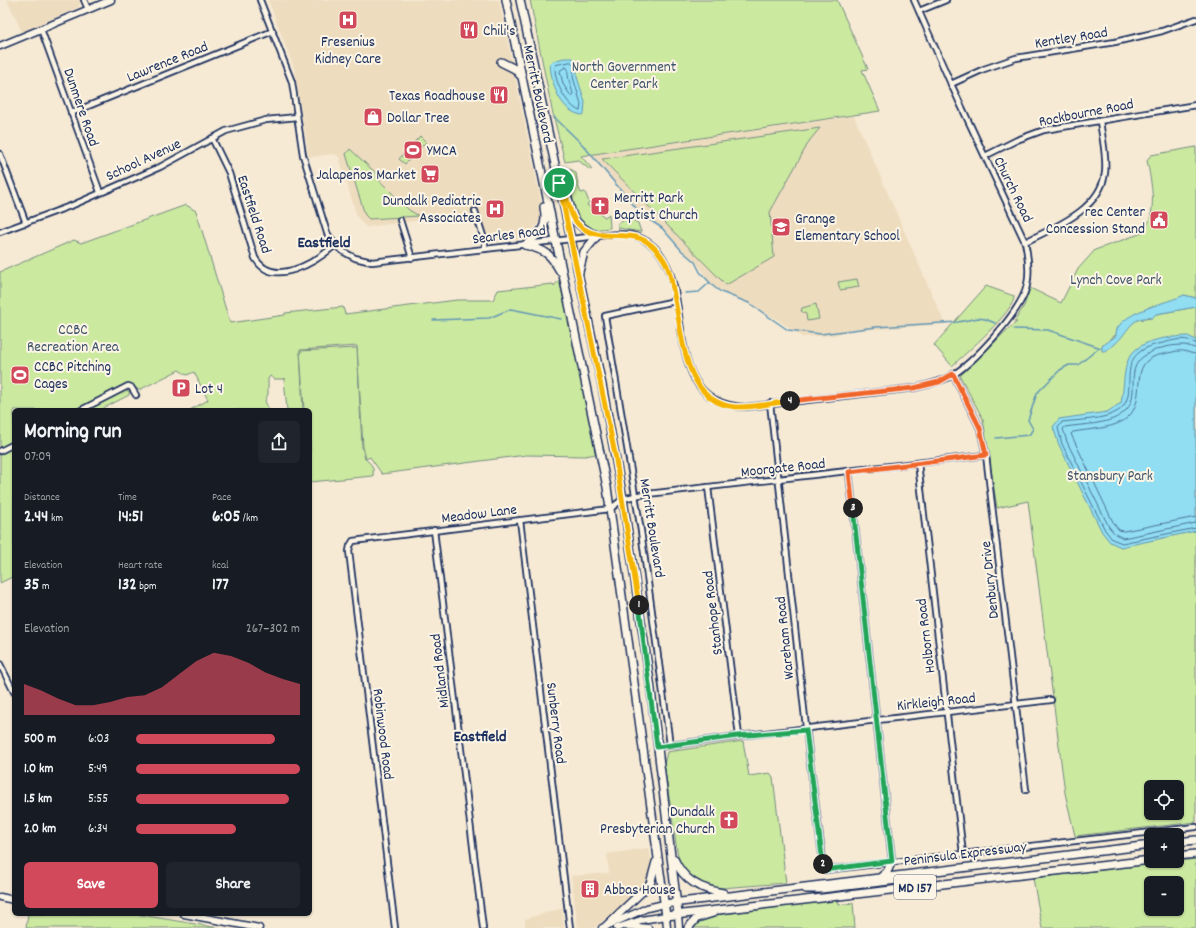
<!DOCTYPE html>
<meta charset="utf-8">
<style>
:root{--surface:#171b24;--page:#20242c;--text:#f1f3f6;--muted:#9ea1a6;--accent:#d1495b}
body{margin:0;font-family:Dekko,sans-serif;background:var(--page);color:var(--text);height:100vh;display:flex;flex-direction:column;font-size:15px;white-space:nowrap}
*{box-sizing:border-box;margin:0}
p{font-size:13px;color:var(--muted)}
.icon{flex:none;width:22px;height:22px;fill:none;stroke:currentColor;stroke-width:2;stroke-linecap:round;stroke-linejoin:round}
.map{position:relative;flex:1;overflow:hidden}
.side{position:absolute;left:12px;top:408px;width:300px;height:508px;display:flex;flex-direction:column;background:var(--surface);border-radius:6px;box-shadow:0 1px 3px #0004}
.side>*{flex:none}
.fabs{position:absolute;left:1144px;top:780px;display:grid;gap:8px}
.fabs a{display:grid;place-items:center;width:40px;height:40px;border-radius:6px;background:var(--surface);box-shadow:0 1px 3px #0004;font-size:20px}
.pin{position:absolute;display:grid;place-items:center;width:34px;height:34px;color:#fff;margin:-17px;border:2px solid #fff;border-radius:50%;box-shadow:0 1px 4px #0007}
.km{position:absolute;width:20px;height:20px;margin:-10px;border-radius:50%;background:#222;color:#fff;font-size:11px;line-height:20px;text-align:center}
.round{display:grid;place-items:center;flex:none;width:42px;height:42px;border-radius:6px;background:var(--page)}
.head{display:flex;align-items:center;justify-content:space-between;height:68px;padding:0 12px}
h1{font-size:22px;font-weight:700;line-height:30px}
.figures{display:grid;grid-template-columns:repeat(3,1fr);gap:6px;height:68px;padding:4px 12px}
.figures div{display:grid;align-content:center}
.figures b{font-size:17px;font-weight:700}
.figures small{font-size:11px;font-weight:400}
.figures p{font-size:11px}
.chart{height:112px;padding:8px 12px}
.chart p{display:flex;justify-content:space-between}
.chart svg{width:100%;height:72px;margin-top:4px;fill:var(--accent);opacity:.7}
.action{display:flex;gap:8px;margin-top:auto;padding:8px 12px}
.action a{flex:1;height:46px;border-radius:6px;background:var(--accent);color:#fff;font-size:16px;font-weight:700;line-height:46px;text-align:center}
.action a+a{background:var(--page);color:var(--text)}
ul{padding:0 12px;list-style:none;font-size:13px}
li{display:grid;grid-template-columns:64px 48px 1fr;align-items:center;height:30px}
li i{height:10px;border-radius:5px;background:var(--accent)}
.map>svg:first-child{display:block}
.built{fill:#eedcbf}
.green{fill:#cce9a0;stroke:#748c7f;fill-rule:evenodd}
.water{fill:#91ddf1;stroke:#6297b6}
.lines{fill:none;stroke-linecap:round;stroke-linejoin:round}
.shore{stroke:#4a7599;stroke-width:1}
.stream{stroke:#6297b6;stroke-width:1.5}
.street-casing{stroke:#1b2f5e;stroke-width:8}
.secondary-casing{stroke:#1b2f5e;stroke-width:9}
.primary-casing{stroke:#1b2f5e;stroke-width:10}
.street{stroke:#fcf5e5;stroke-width:4.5}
.secondary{stroke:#fcf5e5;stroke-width:6}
.primary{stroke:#fcf5e5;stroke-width:7}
.split-1-casing{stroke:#fff;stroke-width:8}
.split-2-casing{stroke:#fff;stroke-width:8}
.split-3-casing{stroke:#fff;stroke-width:8}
.split-4-casing{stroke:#fff;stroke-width:8}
.split-5-casing{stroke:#fff;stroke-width:8}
.split-1{stroke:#f5b400;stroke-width:5}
.split-2{stroke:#22a559;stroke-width:5}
.split-3{stroke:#22a559;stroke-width:5}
.split-4{stroke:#f0652b;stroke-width:5}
.split-5{stroke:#f5b400;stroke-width:5}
.labels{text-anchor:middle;stroke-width:4;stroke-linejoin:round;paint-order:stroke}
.shield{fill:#fcf5e5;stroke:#5e6a86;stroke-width:1}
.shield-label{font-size:14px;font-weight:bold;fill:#1b2f5e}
.poi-label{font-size:15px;fill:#1b2f5e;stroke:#fcf5e5;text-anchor:start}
.street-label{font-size:15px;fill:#1b2f5e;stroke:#fcf5e5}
.park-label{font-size:15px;fill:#3e546b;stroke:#fcf5e5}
.neighbourhood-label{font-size:16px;font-weight:bold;fill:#1b2f5e;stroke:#fcf5e5}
</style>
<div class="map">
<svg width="1196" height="928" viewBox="0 0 1196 928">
<rect width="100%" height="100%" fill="#f6ead4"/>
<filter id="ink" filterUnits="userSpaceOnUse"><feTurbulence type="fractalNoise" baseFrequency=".025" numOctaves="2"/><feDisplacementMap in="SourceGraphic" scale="8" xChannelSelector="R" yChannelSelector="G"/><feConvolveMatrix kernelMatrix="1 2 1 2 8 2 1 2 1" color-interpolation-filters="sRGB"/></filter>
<g filter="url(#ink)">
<g class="built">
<polygon points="7,0 80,0 80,1 79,7 22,32"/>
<polygon points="268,0 499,0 544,216 525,239 481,243 472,214 366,227 357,217 339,157 334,154 309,157 294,68"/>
<polygon points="854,116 945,324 866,330 850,329 836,335 802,337 778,320 755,307 714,288 697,263 684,253 667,233 639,212 590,155"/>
<polygon points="648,848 651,859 650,875 645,885 626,903 594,928 578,928 571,876 609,873 607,854"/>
<polygon points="562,908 564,928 512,928 525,926 525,919"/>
</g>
<g class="green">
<polygon points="530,0 837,0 868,69 862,70 880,111 581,156 592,169 590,170 578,160 565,162 552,110"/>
<polygon points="820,128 810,140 770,212 774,257 726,285 602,159"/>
<polygon points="420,136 426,142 405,164 399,159"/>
<path d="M1196,147V298L1184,295L1178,300L1149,307L1102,346L1121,337L1129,325L1136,320L1152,318L1156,314L1196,307V822L1075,836L1065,793L1028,501L997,508L983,419L960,376L1008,329L1017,322H1014L1024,306L1030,288L1061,303L1078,269L1095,250L1142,233C1159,214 1151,182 1147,160L1151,155ZM1151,787H1177V813H1151Z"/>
<polygon points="350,149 378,175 376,177 409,210 419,216 369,219 365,215 346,154"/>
<polygon points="567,170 572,170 576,173 578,186 581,193 585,192 589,202 587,205 605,217 609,214 610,228 591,230 577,221 563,174"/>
<polygon points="186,205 196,211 230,323 285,315 285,313 343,307 345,314 457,300 493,300 498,290 553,284 554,286 559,280 572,333 596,454 585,456 526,455 382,474 370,457 366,459 363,447 357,346 300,350 303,410 287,410 284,379 286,379 274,379 270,376 268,379 268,394 265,401 269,410 190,410 208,400 194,372 187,375 179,370 139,390 136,388 129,391 129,395 100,410 14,410 14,443 0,450 0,272 74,240 81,243"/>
<polygon points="628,215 634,221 638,223 641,232 618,228 618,223 627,219"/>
<polygon points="857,279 859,287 840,290 838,282"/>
<path d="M986,286L1014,296C1016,310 964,355 952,366L934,345Z"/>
<polygon points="816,304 819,319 807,321 806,314 801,311 802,308"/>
<path d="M357,348L362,447L365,459C372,464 374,467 373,476L310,482V410H304L300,351Z"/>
<polygon points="14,447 14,576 0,583 0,454"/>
<polygon points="743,741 749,776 770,773 773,777 786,883 708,889 682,871 677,851 664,764 667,752"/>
<path d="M1196,859V928H1042L1033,878ZM1151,883H1177V909H1151Z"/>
<polygon points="837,900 838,905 853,903 855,928 692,928 694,923 707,916"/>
<polygon points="28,914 135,914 219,928 26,928"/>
</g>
<g class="water">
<path d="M564,58H573L577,62V77L585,102L584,114L582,115C560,112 551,83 550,64L553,61Z"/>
<path d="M1184,295L1196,298V307L1156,314L1152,318C1131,315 1128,333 1115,344C1112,347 1108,349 1104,351H1102V346L1116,336C1113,313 1171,302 1184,295Z"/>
<path d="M1188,336L1196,340V531L1121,547L1110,542L1102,532L1059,445L1053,427L1059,419L1107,412L1121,403C1124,390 1123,375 1127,363C1134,339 1168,337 1188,336Z"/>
</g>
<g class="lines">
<g class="shore">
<path d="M571,62L574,66L573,77L581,104L580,111C567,107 551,77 556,65Z"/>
<path d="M566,67L568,69C567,78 571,85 573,94L571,96L563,84L560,71Z"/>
<path d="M1196,343C1193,343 1191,341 1188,340C1181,338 1170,341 1163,343C1107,353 1144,393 1118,411C1105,420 1077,420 1062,422L1058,428L1062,444L1105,530L1112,539L1122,543L1196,528"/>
<path d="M1196,348C1192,348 1188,345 1184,345C1173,345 1161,347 1151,352C1118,367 1146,395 1122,414C1108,425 1082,424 1065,427L1063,429L1067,442L1109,527L1115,534L1123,538L1196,523"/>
<path d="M1196,354C1192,354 1188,352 1184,351C1178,350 1170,353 1163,354C1122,361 1153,402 1123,421C1109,429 1089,429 1073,432L1071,434L1114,524L1119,530L1124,531L1196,517"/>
</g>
<g class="stream">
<polyline points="554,117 582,144 642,215 662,228 682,251 695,262 700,272 714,287 721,292 749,303 788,330 821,334 876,327 958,322 978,318 985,319 995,323"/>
<polyline points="685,293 699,292 709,283"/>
<polyline points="433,320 489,318 511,309 561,319"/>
<polyline points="1014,329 1048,330 1101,348"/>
<polyline points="996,438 1029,435 1033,429 1028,420 1037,393 1060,370 1069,365 1078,365 1099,348"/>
</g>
<g class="street-casing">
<g id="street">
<polyline points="84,0 88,9"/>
<path d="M260,0L292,82L303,155L327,233L335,245L344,252L355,258L372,262L597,236C608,235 620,233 631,235C712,254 644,405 746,407L914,388C926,385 938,383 949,377C972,365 1022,311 1027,285C1030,271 1028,256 1025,242L951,84L914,0"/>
<polyline points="919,11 946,0"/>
<polyline points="41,29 100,192"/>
<polyline points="951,84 984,69 1016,58 1115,42 1162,31 1196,19"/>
<polyline points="71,113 273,31"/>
<path d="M212,138L229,173L255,258C273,289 316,262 335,245"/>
<polyline points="0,154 26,223"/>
<polyline points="985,156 1017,140 1044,130 1196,105"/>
<polyline points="475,211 485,242 485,249"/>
<polyline points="400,220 412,258"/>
<polyline points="0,232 73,205 160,167 226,131 266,120 297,117"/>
<path d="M1025,242C1055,227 1100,210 1105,173C1107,156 1102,137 1100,121"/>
<polyline points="953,374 980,428 986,455 1026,790"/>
<polyline points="770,403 809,754 824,870 1196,827"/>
<polyline points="81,410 128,386 131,387 136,395"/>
<polyline points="0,451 14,444"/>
<polyline points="918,463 963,854"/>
<polyline points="849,472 892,861"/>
<polyline points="708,487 739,736"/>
<polyline points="520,520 570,928"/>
<polyline points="434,530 483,928"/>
<polyline points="0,664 14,692"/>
<polyline points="670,745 641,531 605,316 675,301"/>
<polyline points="657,747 739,736 1051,700"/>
<polyline points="395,928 349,551 350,546 353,541 610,509 623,499 639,495 986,455"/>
</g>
</g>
<g class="secondary-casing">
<g id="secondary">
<polyline points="0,46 111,0"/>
<polyline points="0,897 14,900"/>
<polyline points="184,914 259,928"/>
<polyline points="678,914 679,928"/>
<polyline points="629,926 648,928"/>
<polyline points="602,928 647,908 664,904"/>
<polyline points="617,928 641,920 666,916 667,928"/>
</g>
</g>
<g class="primary-casing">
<g id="primary">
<polyline points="506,0 607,487 666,916 1151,860"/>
<polyline points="520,0 602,385 623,499 650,682 678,914"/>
<polyline points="501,62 515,69 520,75"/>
<path d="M559,183C579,205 558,217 597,236L584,252L579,272"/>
<path d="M525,245C541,233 548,228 544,207"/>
<path d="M525,245C545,250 550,253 560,271"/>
<polyline points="1177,842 1196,840"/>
<polyline points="1177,856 1196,854"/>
<path d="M674,859C684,881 700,889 723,893"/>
<polyline points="882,876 887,872 892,861"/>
<polyline points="806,889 821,889 906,879 913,880 917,886"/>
<polyline points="664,904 1151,845"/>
<polyline points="606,926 650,884 656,862"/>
<polyline points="688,928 697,918 713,913"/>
</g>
</g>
<use href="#street" class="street"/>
<use href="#secondary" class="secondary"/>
<use href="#primary" class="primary"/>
</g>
</g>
<g class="lines" filter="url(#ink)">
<g class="split-1-casing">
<polyline id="split-1" points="559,183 615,454 639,605"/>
</g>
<g class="split-2-casing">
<polyline id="split-2" points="639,605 657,747 738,736 806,730 823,864"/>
</g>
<g class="split-3-casing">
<polyline id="split-3" points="823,864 824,870 892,861 853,508"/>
</g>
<g class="split-4-casing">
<polyline id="split-4" points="790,401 914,388 939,382 953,374 980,428 986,455 849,472 853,508"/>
</g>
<g class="split-5-casing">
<path id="split-5" d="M559,183C571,196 566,218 584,229C609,245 638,221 662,257C671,269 672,286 675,300C683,339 685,402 735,407C753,408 772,403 790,401"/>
</g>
<use href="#split-1" class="split-1"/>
<use href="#split-2" class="split-2"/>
<use href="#split-3" class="split-3"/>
<use href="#split-4" class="split-4"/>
<use href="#split-5" class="split-5"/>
</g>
<defs>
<g id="hospital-square" transform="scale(1)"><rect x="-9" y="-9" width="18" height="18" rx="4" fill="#d1495b" stroke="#fcf5e5"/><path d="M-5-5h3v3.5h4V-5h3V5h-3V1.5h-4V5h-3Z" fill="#fff"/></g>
<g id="restaurant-square" transform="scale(1)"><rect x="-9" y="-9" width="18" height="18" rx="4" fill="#d1495b" stroke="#fcf5e5"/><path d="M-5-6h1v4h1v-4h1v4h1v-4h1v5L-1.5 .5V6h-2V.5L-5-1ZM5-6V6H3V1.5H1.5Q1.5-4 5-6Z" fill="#fff"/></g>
<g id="shop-square" transform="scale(1)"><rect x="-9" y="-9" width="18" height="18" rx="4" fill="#d1495b" stroke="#fcf5e5"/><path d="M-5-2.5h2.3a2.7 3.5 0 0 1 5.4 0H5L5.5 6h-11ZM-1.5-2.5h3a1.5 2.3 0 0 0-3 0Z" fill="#fff"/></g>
<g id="stadium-square" transform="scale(1)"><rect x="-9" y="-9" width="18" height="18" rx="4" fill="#d1495b" stroke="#fcf5e5"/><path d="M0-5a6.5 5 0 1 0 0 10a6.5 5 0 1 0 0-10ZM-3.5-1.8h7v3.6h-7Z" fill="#fff"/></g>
<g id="supermarket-square" transform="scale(1)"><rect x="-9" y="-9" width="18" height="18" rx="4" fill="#d1495b" stroke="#fcf5e5"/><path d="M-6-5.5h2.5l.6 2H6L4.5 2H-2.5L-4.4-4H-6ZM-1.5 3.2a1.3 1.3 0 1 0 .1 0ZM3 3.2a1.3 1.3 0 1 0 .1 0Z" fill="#fff"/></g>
<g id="church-square" transform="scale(1)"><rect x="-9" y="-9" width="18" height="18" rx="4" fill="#d1495b" stroke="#fcf5e5"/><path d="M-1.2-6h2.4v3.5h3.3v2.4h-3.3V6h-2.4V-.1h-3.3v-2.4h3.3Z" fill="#fff"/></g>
<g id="civic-square" transform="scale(1)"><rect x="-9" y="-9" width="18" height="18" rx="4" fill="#d1495b" stroke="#fcf5e5"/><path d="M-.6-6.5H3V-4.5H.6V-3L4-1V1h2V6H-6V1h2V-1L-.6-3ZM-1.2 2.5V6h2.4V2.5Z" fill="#fff"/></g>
<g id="school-square" transform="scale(1)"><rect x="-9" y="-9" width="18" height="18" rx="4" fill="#d1495b" stroke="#fcf5e5"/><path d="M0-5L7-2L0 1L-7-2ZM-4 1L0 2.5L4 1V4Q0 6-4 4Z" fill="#fff"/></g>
<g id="parking-square" transform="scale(1)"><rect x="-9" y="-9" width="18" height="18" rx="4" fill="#d1495b" stroke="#fcf5e5"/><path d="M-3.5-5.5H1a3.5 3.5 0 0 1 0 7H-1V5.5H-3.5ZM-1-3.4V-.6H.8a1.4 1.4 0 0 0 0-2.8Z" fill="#fff"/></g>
<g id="building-square" transform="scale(1)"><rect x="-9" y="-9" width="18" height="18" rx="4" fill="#d1495b" stroke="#fcf5e5"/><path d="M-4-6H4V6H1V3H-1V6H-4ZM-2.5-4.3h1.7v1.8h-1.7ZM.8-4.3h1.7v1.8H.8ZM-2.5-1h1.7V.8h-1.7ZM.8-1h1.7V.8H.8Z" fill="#fff"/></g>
</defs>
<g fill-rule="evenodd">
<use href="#hospital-square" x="348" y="20"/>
<use href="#restaurant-square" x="469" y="30"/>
<use href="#restaurant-square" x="499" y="95"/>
<use href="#shop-square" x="373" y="117"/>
<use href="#stadium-square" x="413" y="150"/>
<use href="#supermarket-square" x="430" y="174"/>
<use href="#church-square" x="600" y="206"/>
<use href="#hospital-square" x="495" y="209"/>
<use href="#civic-square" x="1159" y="220"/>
<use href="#school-square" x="781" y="227"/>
<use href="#stadium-square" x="20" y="375"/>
<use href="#parking-square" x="181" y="388"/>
<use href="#church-square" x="729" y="820"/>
<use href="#building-square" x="590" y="889"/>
</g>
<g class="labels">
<rect class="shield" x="894" y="875" width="42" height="24" rx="3"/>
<g class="shield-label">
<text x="915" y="892">MD 157</text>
</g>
<g class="poi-label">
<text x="483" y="35">Chili's</text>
<text x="348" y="46" text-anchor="middle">Fresenius<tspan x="348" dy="17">Kidney Care</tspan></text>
<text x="485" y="100" text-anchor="end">Texas Roadhouse</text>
<text x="387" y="122">Dollar Tree</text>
<text x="427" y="155">YMCA</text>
<text x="416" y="179" text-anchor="end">Jalapeños Market</text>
<text x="614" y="202">Merritt Park<tspan x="614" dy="17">Baptist Church</tspan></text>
<text x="481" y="205" text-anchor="end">Dundalk Pediatric<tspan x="481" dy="17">Associates</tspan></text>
<text x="1145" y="216" text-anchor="end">rec Center<tspan x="1145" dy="17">Concession Stand</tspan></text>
<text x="795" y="223">Grange<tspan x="795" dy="17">Elementary School</tspan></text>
<text x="34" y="371">CCBC Pitching<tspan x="34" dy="17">Cages</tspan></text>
<text x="195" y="393">Lot 4</text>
<text x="715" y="816" text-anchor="end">Dundalk<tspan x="715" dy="17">Presbyterian Church</tspan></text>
<text x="604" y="894">Abbas House</text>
</g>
<g class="street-label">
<text transform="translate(1071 37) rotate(-9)" y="5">Kentley Road</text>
<text transform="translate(167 61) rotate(-22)" y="5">Lawrence Road</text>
<text transform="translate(539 94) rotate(78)" y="5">Merritt Boulevard</text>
<text transform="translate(82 107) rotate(71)" y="5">Dunmere Road</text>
<text transform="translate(1086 112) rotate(-11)" y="5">Rockbourne Road</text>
<text transform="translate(143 159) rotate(-25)" y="5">School Avenue</text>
<text transform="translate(1014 189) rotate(64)" y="5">Church Road</text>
<text transform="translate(255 214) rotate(72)" y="5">Eastfield Road</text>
<text transform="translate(509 234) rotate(-7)" y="5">Searles Road</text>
<text transform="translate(783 467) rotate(-6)" y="5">Moorgate Road</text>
<text transform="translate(479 513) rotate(-7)" y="5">Meadow Lane</text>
<text transform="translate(653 528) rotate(81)" y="5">Merritt Boulevard</text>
<text transform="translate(989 580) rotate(-96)" y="5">Denbury Drive</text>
<text transform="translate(712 613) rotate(-97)" y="5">Stanhope Road</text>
<text transform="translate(925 636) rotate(-97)" y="5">Holborn Road</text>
<text transform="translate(784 638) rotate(-96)" y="5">Wareham Road</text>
<text transform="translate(439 671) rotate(-97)" y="5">Midland Road</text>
<text transform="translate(936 701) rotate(-6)" y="5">Kirkleigh Road</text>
<text transform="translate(557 723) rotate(83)" y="5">Sunberry Road</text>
<text transform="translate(384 734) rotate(83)" y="5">Robinwood Road</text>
<text transform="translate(965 853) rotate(-7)" y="5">Peninsula Expressway</text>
</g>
<g class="park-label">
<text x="624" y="71">North Government<tspan x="624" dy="17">Center Park</tspan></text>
<text x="1116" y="284">Lynch Cove Park</text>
<text x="73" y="334">CCBC<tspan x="73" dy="17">Recreation Area</tspan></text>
<text x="1110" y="480">Stansbury Park</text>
</g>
<g class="neighbourhood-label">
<text x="324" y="247">Eastfield</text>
<text x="480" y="741">Eastfield</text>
</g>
</g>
</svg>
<div class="fabs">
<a><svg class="icon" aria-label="locate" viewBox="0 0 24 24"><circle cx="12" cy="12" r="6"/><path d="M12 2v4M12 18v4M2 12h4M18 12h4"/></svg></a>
<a>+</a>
<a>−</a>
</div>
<div class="pin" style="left:559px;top:183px;background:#1e9e55"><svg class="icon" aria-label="arrive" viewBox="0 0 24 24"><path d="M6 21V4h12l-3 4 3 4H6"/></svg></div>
<b class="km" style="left:639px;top:605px">1</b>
<b class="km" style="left:823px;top:864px">2</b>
<b class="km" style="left:853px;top:508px">3</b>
<b class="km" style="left:790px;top:401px">4</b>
<section class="side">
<div class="head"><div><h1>Morning run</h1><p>07:09</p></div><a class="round"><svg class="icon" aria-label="share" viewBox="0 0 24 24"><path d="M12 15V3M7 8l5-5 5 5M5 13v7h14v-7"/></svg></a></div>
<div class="figures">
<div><p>Distance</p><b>2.44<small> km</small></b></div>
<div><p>Time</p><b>14:51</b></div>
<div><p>Pace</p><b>6:05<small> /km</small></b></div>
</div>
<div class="figures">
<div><p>Elevation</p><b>35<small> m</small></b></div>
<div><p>Heart rate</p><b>132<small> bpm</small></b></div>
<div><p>kcal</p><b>177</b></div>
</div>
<div class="chart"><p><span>Elevation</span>267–302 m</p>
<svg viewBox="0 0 160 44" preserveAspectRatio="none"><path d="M0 44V25L10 29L20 34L30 38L40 38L50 36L60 33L70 32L80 27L90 19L100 11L110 6L120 8L130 12L140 18L150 22L160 25V44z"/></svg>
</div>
<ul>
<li><b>500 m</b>6:03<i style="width:85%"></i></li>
<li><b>1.0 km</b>5:49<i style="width:100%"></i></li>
<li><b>1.5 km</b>5:55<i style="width:93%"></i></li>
<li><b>2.0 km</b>6:34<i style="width:61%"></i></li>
</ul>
<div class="action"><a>Save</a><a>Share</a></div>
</section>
</div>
